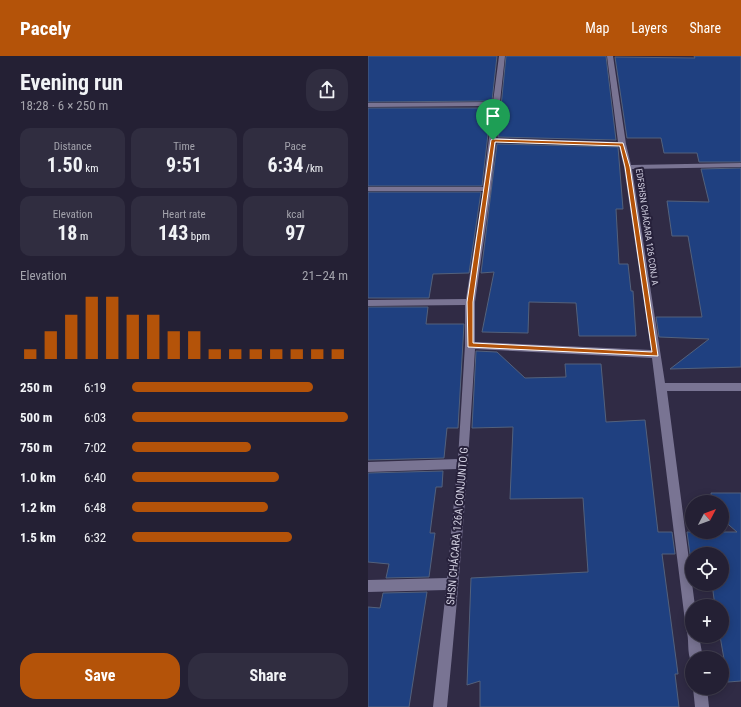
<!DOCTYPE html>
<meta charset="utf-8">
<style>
:root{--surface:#242034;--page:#302d40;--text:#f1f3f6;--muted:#a3a3ac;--line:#413e4f;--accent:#b45309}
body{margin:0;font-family:"Roboto Condensed",sans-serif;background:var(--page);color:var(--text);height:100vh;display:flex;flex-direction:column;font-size:15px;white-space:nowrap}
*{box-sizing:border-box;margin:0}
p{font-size:13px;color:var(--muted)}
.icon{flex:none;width:22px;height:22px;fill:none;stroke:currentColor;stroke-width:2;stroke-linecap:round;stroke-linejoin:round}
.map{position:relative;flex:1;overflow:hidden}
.details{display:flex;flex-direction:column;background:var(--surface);width:368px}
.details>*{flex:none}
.needle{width:26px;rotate:49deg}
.fabs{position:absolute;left:317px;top:439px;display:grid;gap:8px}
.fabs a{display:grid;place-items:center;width:44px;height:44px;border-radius:50%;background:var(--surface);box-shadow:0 2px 10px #0003,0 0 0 1px var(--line);font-size:20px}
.pin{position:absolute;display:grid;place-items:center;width:34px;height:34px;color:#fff;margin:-41px -17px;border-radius:50% 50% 50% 0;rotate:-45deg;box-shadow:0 0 4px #0007}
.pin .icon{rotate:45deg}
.round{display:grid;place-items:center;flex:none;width:42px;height:42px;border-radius:16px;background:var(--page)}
.headline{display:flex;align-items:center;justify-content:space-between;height:68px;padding:0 20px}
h1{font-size:22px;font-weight:700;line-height:30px}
.figures{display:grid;grid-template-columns:repeat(3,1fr);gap:6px;height:68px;padding:4px 20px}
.figures div{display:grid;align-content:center;border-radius:10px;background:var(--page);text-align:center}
.figures b{font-size:20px;font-weight:700}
.figures small{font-size:11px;font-weight:400}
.figures p{font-size:11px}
.chart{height:112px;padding:8px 20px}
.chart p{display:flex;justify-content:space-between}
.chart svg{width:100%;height:72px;margin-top:4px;stroke:var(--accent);stroke-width:6}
.action{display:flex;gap:8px;margin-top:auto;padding:8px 20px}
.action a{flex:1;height:46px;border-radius:16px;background:var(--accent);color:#fff;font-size:16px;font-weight:700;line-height:46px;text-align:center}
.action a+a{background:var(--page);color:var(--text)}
ul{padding:0 20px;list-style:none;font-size:13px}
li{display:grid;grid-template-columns:64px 48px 1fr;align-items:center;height:30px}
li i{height:10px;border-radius:5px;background:var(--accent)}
header{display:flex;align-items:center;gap:24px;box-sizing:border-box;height:56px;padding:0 20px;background:var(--accent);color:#fff}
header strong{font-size:19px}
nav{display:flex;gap:22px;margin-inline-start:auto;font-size:14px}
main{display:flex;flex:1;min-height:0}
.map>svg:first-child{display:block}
.building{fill:#1f4080;stroke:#53617c}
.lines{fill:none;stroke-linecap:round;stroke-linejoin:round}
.street{fill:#797493;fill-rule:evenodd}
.route{fill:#b45309;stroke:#fff;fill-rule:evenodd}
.labels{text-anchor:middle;stroke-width:4;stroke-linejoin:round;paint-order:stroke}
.far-street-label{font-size:9px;fill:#d1cfe0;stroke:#27213b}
.street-label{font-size:11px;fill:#d1cfe0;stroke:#27213b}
</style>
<header>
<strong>Pacely</strong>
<nav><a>Map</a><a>Layers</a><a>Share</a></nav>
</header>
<main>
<section class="details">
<div class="headline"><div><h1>Evening run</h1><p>18:28 · 6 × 250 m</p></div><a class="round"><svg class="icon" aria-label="share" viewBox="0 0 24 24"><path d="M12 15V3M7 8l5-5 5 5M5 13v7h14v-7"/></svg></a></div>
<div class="figures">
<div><p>Distance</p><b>1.50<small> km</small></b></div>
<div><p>Time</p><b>9:51</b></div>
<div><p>Pace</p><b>6:34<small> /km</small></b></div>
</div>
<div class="figures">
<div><p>Elevation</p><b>18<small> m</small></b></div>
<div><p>Heart rate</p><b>143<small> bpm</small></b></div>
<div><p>kcal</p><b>97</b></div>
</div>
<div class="chart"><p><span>Elevation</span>21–24 m</p>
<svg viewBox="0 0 160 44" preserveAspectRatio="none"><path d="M5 44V38M15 44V27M25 44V17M35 44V6M45 44V6M55 44V17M65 44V17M75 44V27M85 44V27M95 44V38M105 44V38M115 44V38M125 44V38M135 44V38M145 44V38M155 44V38"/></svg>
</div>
<ul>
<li><b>250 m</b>6:19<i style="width:84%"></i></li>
<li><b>500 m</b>6:03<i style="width:100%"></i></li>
<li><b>750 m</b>7:02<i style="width:55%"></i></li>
<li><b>1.0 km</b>6:40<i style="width:68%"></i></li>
<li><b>1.2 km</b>6:48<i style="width:63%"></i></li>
<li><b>1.5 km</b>6:32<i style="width:74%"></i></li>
</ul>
<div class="action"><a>Save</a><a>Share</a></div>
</section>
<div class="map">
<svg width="373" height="651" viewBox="0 0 373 651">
<rect width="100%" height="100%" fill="#302b45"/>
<g class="building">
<polygon points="0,0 129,0 124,45 0,46"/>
<polygon points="138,0 238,0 248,84 130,81"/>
<polygon points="326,0 373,0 373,106 331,106 329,97 296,97 293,82 259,82 247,1 327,2"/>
<polygon points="0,52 123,52 114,130 0,130"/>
<polygon points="129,88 250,91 255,153 248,153 251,208 260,208 263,235 265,235 268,280 211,280 208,247 161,246 160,277 114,276 126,216 113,217"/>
<polygon points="373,112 373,311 302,313 341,283 291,281 288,261 334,261 320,180 304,180 299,145 341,146 333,113"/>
<polygon points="0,136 113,136 101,217 65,218 61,242 0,242"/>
<polygon points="0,251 60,251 58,268 96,268 90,372 79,372 76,402 0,404"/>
<polygon points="108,295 129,296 157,322 198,321 197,308 233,308 238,366 277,364 290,476 304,476 307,498 294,498 310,618 307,618 311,651 112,651 112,625 99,629 103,522 220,516 215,442 142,443 145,371 104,372"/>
<polygon points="75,415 74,431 68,431 62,477 67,477 61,521 18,522 21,508 0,506 0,417"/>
<polygon points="343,437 373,437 373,625 360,626 352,580 354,580 354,550 347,550 344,528 354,528 354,498 322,498 319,476 369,476 354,463 354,446 344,446"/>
<polygon points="59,536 41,651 0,651 0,551 12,552 15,537"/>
</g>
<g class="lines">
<g class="street">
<path d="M131,0H137L128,82L250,86L239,0H245L258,88L263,109L373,107V111L264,113L297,327H373V335H299L327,550H324V580H331L335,602H324V607C318,597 322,583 318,573L284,302L107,293C100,413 91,532 79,651H65L78,534L0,536V524L79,522L89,413L0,416V406L90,403L97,289V249L0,250V244L98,243L115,135H0V131H115L125,50L0,51V47L125,46ZM128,86L251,90L256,111L283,294L107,286V246L123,133Z"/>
<polygon points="325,632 339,632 341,651 327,651"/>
</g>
</g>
<path class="route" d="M125,83L255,87L262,111L290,300L100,291L99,246L123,84ZM127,86L252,90L257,111L284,296L105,287V246Z"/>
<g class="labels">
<g class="far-street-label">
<text transform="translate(279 171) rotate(82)" y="3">EDFSHSN CHÁCARA 126 CONJ A</text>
</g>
<g class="street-label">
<text transform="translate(89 470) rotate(-85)" y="4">SHSN CHÁCARA 126A CONJUNTO G</text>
</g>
</g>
</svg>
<div class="fabs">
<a><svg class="needle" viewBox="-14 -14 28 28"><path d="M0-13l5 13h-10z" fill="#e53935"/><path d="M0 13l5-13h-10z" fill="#a3a3ac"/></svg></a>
<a><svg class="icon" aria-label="locate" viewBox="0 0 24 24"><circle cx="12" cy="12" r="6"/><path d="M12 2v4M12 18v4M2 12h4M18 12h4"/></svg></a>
<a>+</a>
<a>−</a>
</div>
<div class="pin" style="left:125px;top:84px;background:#1e9e55"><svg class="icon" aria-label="arrive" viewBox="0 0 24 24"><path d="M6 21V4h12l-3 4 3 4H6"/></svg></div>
</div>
</main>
